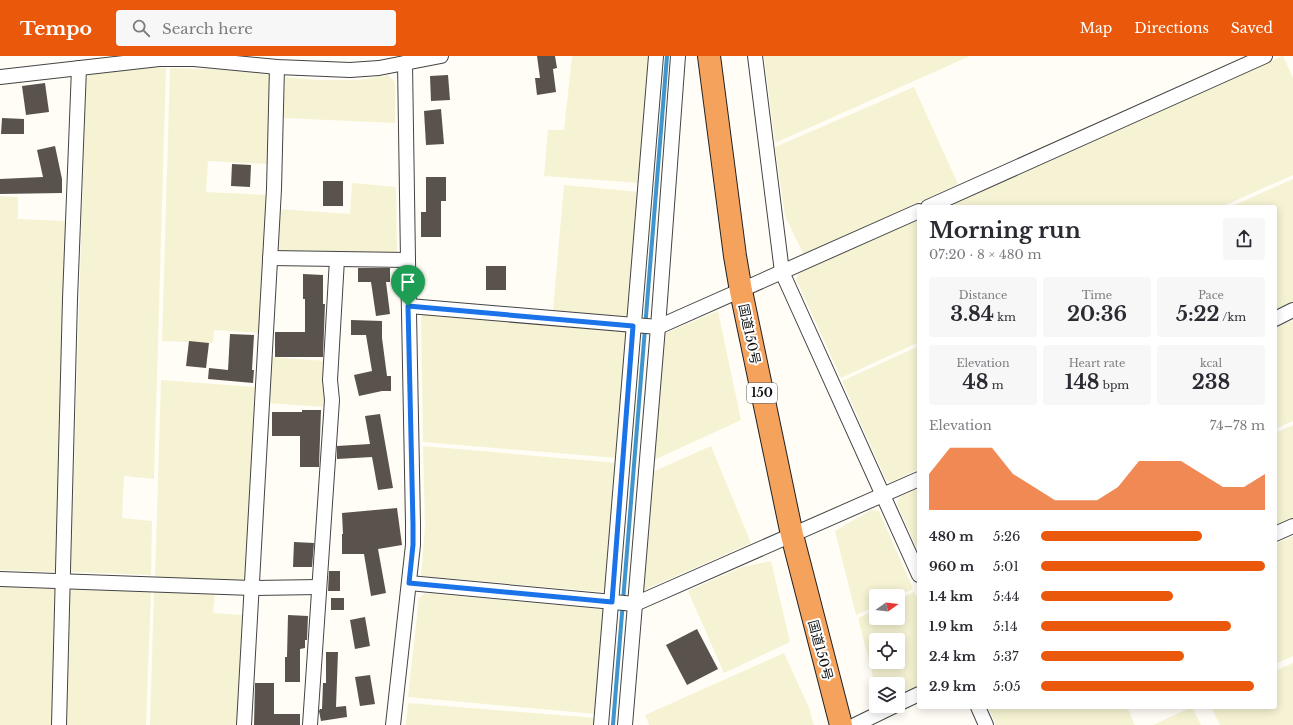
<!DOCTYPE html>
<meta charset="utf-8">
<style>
:root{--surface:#fff;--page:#f7f7f7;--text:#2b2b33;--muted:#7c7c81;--accent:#ea580c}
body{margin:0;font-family:"Libre Baskerville","Noto Sans JP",serif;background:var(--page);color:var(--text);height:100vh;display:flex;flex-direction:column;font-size:15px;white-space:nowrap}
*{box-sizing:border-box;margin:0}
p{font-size:13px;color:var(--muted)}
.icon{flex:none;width:22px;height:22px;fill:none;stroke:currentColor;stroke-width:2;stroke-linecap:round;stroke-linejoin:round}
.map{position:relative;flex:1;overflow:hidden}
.details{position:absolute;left:917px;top:149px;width:360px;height:504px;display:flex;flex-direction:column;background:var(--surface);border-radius:4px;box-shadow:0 2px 10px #0003}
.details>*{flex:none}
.needle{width:26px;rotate:76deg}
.fabs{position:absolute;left:869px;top:533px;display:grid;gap:8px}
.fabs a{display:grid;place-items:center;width:36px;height:36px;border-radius:4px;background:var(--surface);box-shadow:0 2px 10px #0003;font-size:20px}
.pin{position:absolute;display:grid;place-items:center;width:34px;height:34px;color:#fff;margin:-41px -17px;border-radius:50% 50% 50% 0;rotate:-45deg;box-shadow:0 0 4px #0007}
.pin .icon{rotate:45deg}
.round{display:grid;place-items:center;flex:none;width:42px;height:42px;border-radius:4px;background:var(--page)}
.head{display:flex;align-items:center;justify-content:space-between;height:68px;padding:0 12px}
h1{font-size:22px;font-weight:700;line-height:30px}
.stats{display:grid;grid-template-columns:repeat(3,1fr);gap:6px;height:68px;padding:4px 12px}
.stats div{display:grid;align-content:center;border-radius:4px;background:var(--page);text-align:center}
.stats b{font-size:20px;font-weight:700}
.stats small{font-size:11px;font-weight:400}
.stats p{font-size:11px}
.chart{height:112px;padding:8px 12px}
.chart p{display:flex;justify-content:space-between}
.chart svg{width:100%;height:72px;margin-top:4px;fill:var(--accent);opacity:.7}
ul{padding:0 12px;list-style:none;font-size:13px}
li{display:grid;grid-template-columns:64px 48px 1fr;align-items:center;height:30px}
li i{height:10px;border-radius:5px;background:var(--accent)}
header{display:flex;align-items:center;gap:24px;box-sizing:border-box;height:56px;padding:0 20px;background:var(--accent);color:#fff}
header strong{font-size:19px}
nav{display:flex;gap:22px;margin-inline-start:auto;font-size:14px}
.search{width:280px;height:36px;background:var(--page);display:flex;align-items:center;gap:10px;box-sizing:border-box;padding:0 14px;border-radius:4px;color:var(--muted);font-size:15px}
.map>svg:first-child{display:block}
.farmland{fill:#f6f3d4;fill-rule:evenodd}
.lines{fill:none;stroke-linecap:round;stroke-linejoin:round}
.stream{stroke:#3f96cf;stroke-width:4}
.building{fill:#5a524d}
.street-casing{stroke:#444;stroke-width:16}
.highway-casing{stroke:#222;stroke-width:24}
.street{stroke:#fff;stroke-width:14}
.highway{stroke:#f5a25d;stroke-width:22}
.route-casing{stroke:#fff;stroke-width:8}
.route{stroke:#1a73e8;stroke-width:5}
.labels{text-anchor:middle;stroke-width:4;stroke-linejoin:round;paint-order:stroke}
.shield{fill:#fff;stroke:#585858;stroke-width:1}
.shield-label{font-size:12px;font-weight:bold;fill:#111}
.street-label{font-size:13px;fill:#111;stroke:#fff}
</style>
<header>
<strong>Tempo</strong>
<div class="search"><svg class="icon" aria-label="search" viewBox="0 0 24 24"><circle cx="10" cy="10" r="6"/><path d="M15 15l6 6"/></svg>Search here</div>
<nav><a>Map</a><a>Directions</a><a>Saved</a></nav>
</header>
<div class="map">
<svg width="1293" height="669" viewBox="0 0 1293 669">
<rect width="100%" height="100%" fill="#fffdf5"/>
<g class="farmland">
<polygon points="572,0 649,0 640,127 544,120 548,74 564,74"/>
<polygon points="764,0 970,0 775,87"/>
<polygon points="1282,0 1283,0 1293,22 1293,119 1221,151 945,151"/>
<polygon points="155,11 166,12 154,423 124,420 122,462 152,465 151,519 71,516 86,23 89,19"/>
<polygon points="170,12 208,13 253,16 273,20 268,108 208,105 206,136 266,139 259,277 214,274 213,287 162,285"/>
<polygon points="388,19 395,26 395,67 283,62 285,21 317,24 359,24"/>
<polygon points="914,31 958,128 804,199 785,160 775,91"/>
<polygon points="1293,123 1293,246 1275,254 1275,151 1230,151"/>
<polygon points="352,127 396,131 397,198 280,197 276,194 279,153 350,158"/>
<polygon points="564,129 640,136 631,257 626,262 553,254"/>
<polygon points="0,140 18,141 18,163 69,165 58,516 0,514"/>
<polygon points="919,163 919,286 841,322 796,223 799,217"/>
<polygon points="718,255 741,364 652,405 661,279"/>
<polygon points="423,257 625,274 629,278 617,402 423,386 421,261"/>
<polygon points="1293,264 1293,365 1275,373 1275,272"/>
<polygon points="919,290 919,413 891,426 886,424 842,325"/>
<polygon points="270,301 326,305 325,351 267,347"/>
<polygon points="161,324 255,331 246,520 242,524 155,522"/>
<polygon points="1293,369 1293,465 1275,473 1275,377"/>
<polygon points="423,390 617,407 607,534 603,536 421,520 425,471"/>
<polygon points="711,390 751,487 640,536 650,417"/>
<polygon points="919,432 919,497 897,448 899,441"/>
<polygon points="871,454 879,455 913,533 898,540 876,540 876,550 856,559 835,475"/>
<polygon points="1293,480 1293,600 1275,608 1275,488"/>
<polygon points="771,505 790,586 724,617 688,535 742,511"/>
<polygon points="0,530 54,531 59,536 54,669 0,669"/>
<polygon points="73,531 151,534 146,669 64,669 68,537"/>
<polygon points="154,535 215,538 213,557 243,559 237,669 150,669"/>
<path d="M914,536L919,546V631L898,640V628H876V632L858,562L876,554V562H898V544ZM876,584H898V606H876Z"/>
<polygon points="425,537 601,553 605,556 596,658 408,641 419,542"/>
<polygon points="784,597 809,652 814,669 649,669 645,659"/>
<polygon points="1293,607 1293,669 1220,669 1211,651 1275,651 1275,615"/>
<polygon points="408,647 596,662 595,669 406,669"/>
<polygon points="988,651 1127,651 1135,669 996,669"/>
<polygon points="1192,651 1201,669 1153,669"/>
</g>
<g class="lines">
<polyline class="stream" points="613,669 667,0"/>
</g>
<g class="building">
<polygon points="537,0 555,0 557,12 553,13 556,36 537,39 535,22 540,22"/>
<polygon points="448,19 450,44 431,45 430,20"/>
<polygon points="45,27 49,56 26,59 22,30"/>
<polygon points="441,53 444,88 426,89 424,55"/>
<polygon points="2,62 24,63 24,78 1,78"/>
<polygon points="55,90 62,123 62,137 0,138 0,123 43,121 37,94"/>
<polygon points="232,108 251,109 250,131 231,130"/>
<polygon points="426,121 446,121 446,145 441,145 441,181 421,181 421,156 426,156"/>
<rect x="323" y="125" width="20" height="25"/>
<rect x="486" y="210" width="20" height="24"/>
<polygon points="358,212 390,212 390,226 386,226 390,258 376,260 371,226 358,226"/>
<polygon points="303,218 323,219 323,248 325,248 323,301 275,301 275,276 305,276 305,243 303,243"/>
<polygon points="351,264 382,265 382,282 387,320 391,320 391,335 382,335 359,340 354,319 372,315 366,279 351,279"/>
<polygon points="230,278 254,279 252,314 254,314 253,327 208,323 209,312 228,314"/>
<polygon points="189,285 209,287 206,312 186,310"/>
<polygon points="302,354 321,354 319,411 300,411 300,380 272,380 272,356 302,356"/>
<polygon points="380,358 393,432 378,434 372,401 337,403 337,390 370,388 365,360"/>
<polygon points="397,452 402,489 378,493 386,537 371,540 364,498 342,498 342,478 343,478 342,457"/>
<polygon points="294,486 314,487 312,511 293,511"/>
<polygon points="329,515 340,515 340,535 328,535"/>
<rect x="331" y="542" width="13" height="12"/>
<polygon points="288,559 308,560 307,584 305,584 305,592 300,593 300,626 285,626 285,601 287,601"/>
<polygon points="365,561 370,590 355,593 350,564"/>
<polygon points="697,573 718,613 687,629 666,589"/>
<polygon points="326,596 338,596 336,651 346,650 347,661 321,665 319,655 320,653 322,653 323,627 326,627"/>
<polygon points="370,619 375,648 360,650 355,621"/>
<polygon points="255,627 274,627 274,658 300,658 300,669 254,669"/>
</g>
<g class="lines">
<g class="street-casing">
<g id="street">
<polyline points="755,0 782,216 919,519"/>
<polyline points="0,21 159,3 194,3 277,11 350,14 379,12 441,0"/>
<polyline points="928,151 1265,0"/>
<polyline points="270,202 408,204"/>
<polyline points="409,250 658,271 919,155"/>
<polyline points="1275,263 1293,254"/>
<polyline points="1275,478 1293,470"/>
<polyline points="0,523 252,532 319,531"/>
<polyline points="409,527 635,548 919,423"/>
<polyline points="898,648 919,638"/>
<polyline points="978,651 986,669"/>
<polyline points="59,669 70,243 79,12"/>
<polyline points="244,669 274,133 277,11"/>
<polyline points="310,669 332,344 330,324 337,203"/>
<polyline points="393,669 413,489 413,468 408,204 405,7"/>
<polyline points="601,669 656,0"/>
<polyline points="625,669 658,271 678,0"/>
<polyline points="855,669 894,650"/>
</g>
</g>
<g class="highway-casing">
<polyline id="highway" points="709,0 735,200 741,235 792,479 841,669"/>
</g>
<use href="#street" class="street"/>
<use href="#highway" class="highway"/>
</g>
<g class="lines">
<g class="route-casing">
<polygon id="route" points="408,250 633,270 612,546 409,527 413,489 413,468"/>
</g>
<use href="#route" class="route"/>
</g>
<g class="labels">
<rect class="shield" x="747" y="327" width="30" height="20" rx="3"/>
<g class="shield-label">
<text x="762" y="341">150</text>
</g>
<g class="street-label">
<text transform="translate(750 278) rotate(78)" y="5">国道150号</text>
<text transform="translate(821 594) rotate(75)" y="5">国道150号</text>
</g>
</g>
</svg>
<div class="fabs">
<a><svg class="needle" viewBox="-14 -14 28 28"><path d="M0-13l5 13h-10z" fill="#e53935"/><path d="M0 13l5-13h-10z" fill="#7c7c81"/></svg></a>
<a><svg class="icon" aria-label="locate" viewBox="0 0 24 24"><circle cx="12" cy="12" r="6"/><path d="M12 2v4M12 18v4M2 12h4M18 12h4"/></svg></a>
<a><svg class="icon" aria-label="layers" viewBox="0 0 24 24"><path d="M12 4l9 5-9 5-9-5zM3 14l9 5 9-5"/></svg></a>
</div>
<div class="pin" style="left:408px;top:250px;background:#1e9e55"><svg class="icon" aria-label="arrive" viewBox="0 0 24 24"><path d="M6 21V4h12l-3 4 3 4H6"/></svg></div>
<section class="details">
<div class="head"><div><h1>Morning run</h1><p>07:20 · 8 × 480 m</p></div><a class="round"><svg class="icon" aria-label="share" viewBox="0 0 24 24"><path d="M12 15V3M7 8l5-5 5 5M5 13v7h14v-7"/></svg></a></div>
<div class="stats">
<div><p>Distance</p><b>3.84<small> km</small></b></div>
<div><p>Time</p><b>20:36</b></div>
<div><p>Pace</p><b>5:22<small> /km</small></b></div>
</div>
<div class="stats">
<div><p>Elevation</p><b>48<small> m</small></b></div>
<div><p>Heart rate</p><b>148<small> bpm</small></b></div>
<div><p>kcal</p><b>238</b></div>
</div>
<div class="chart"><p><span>Elevation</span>74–78 m</p>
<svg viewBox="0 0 160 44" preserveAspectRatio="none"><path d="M0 44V22L10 6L20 6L30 6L40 22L50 30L60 38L70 38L80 38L90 30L100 14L110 14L120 14L130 22L140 30L150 30L160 22V44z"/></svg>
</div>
<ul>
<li><b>480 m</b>5:26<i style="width:72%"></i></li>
<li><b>960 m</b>5:01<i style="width:100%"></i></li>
<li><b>1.4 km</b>5:44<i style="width:59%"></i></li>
<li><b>1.9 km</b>5:14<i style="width:85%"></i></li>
<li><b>2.4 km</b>5:37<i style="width:64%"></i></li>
<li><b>2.9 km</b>5:05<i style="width:95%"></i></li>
</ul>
</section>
</div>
